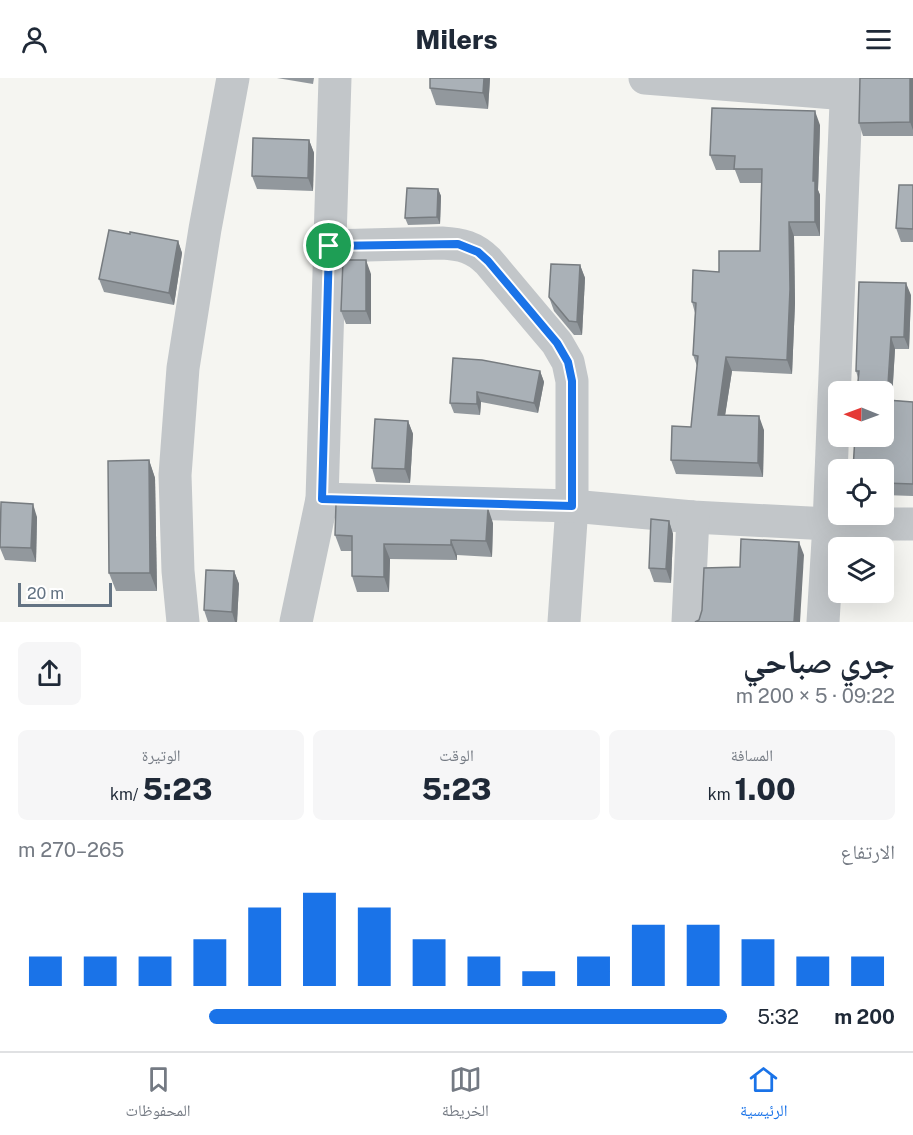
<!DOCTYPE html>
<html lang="ar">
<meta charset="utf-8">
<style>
:root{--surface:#fff;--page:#f6f6f7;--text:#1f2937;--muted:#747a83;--line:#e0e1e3;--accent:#1a73e8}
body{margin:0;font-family:"Public Sans","Noto Naskh Arabic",sans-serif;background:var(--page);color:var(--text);direction:rtl;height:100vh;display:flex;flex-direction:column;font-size:22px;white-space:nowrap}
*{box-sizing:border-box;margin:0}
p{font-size:20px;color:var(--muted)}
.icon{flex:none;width:33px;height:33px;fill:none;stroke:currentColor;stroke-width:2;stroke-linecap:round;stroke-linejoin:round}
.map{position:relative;height:544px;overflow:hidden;direction:ltr}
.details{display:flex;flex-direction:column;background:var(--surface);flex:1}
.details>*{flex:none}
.needle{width:39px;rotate:271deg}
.buttons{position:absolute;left:828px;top:303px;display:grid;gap:12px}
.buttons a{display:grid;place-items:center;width:66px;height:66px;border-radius:9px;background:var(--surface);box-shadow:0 6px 24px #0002;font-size:30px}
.scale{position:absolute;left:18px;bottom:15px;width:94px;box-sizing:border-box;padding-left:6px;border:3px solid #637383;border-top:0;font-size:16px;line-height:21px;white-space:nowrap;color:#637383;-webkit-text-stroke:4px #fff;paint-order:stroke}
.pin{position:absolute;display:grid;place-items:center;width:51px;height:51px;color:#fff;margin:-26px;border:3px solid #fff;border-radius:50%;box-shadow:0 2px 6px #0007}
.round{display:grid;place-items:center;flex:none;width:63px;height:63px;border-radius:9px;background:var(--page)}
.headline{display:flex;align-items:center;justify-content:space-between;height:102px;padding:0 18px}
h1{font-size:33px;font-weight:800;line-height:45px}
.stats{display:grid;grid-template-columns:repeat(3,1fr);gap:9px;height:102px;padding:6px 18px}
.stats div{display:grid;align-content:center;border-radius:9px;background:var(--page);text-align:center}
.stats b{font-size:30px;font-weight:800}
.stats small{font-size:16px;font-weight:400}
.stats p{font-size:16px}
.chart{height:168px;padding:12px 18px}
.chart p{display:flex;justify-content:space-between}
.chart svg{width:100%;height:108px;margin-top:6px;stroke:var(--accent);stroke-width:6}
ul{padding:0 18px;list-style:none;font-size:20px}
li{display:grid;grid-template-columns:96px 72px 1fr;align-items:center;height:45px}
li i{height:15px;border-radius:8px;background:var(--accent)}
header{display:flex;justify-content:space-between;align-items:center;height:78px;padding:0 18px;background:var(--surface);font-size:27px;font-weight:800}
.menu{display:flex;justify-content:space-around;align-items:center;height:84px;border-top:2px solid var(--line);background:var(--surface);font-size:16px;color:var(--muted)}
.menu a{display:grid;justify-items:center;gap:3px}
.menu .current{color:var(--accent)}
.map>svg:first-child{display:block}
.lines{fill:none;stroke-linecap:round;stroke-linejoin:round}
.minor{stroke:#c2c6c9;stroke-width:33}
.wall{fill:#92989d}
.shaded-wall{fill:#777c80}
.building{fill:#aab1b7;stroke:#777c80;stroke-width:1.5}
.route-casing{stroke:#fff;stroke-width:12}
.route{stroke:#1a73e8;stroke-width:8}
</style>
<header><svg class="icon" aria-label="menu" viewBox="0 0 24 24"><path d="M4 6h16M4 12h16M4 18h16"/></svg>Milers<svg class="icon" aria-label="person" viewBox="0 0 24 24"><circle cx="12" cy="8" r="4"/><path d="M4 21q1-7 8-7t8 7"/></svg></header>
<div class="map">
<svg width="913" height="544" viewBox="0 0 913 544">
<rect width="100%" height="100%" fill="#f5f5f1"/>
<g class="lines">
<g class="minor">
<polyline points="645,0 847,16"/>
<path d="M329,168L442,165C461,166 474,169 488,183L557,265L568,284L572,303V428L564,544"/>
<polyline points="322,421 572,428 693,439 829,446 913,446"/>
<polyline points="183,544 178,493 175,397 183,290 205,151 233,0"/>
<polyline points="296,544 322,421 335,0"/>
<polyline points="688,544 693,439"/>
<polyline points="823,544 829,446 847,0"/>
</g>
</g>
<g class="wall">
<polygon points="277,0 314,0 313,6"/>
<polygon points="430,0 490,0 488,31 436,27 430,10"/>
<polygon points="913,0 913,58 863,58 859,45"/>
<polygon points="820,47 818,112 820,117 820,158 794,158 795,225 792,296 732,293 725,337 764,352 763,399 676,396 671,382 691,349 697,288 693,277 695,235 692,224 719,194 760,173 761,105 740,105 735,92 716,92 710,77"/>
<polygon points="309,62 314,75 313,113 257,111 252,98"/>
<polygon points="913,107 913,164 901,164 896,150"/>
<polygon points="438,111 441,118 440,146 408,147 405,140"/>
<polygon points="178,163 182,175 174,227 104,214 99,201"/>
<polygon points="580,187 585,200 582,257 574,257 554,233 549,219"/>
<polygon points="371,196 371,246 346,246 341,233"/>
<polygon points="911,217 909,271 895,271 892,322 913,324 913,418 884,417 884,392 856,293"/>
<polygon points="453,280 540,293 544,304 538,335 481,324 480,337 454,335 450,325"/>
<polygon points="408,343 413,356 410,405 376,404 372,390"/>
<polygon points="149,382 155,400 157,513 116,513 109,495"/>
<polygon points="1,424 37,439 36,484 5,482 0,470"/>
<polygon points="669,443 673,456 671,505 654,504 649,490"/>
<polygon points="493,445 492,479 457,477 457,482 390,481 389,514 357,514 352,498 352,473 341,473 335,457"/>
<polygon points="234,493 239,506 237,544 208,544 204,532"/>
</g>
<g class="shaded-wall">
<polygon points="484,0 490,0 488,31 483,15"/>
<polygon points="910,0 913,0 913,52 910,44"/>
<polygon points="815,33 820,47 818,112 820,117 820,158 815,144 813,103"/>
<polygon points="309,62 314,75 313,113 308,100"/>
<polygon points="438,111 441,118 440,146 437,139"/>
<polygon points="789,144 794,158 795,225 792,296 787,282"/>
<polygon points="178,163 182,175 174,227 169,215"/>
<polygon points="366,182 371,196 371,246 366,233"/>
<polygon points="580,187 585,200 582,257 577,244"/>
<polygon points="906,205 911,217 909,271 904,259"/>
<polygon points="891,259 895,271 891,334 887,322"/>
<polygon points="726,279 732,293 723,351 718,337"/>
<polygon points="540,293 544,304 538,335 534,325"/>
<polygon points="477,314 481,324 480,337 477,326"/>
<polygon points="759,338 764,352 763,399 758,385"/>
<polygon points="408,343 413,356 410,405 405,391"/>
<polygon points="149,382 155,400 157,513 150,495"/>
<polygon points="33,426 37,439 36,484 31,470"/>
<polygon points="488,430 493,445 492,479 486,463"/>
<polygon points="669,443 673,456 671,505 666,491"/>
<polygon points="451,462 457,477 457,482 451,467"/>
<polygon points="799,464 804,477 800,544 794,544"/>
<polygon points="384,466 390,481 389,514 384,499"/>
<polygon points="234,493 239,506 237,544 235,544 232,534"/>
</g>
<g class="building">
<polygon points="430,0 484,0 483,15 430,10"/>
<polygon points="860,0 910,0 910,44 859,45"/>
<polygon points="712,30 815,33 813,103 815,103 815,144 789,144 790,211 787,282 726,279 718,337 759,338 758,385 671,382 672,348 691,349 698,278 693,277 696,225 692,224 693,192 719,194 719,173 760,173 762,91 734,91 735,78 710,77"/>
<polygon points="253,60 309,62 308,100 252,98"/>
<polygon points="899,107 913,107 913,151 896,150"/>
<polygon points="407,110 438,111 437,139 405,140"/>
<polygon points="109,152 130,156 130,154 178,163 169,215 99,201"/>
<polygon points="343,182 366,182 366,233 341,233"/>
<polygon points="551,186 580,187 577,244 569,243 549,219"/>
<polygon points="859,204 906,205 904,259 891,259 887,322 913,324 913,406 884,405 884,392 853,392 855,358 884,358 884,314 857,314 859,293 856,293"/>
<polygon points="453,280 482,282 540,293 534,325 477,314 477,326 450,325"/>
<polygon points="375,341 408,343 405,391 372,390"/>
<polygon points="149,382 150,495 109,495 108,383"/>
<polygon points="1,424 33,426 31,470 0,469"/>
<polygon points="336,426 488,430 486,463 451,462 451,467 384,466 384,499 352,498 352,458 335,457"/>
<polygon points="651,441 669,443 666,491 649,490"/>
<polygon points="741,461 799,464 794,544 695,544 699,542 702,532 704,490 740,489"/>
<polygon points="206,492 234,493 232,534 204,532"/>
</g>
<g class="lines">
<g class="route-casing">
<polygon id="route" points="458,166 478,174 488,183 557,265 568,284 572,303 572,428 322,421 329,168"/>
</g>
<use href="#route" class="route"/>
</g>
</svg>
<div class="buttons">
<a><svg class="needle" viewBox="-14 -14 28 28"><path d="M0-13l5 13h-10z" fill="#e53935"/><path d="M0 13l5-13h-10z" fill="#747a83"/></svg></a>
<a><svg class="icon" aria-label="locate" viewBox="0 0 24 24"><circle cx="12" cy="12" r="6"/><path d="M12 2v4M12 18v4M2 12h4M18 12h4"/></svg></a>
<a><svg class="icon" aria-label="layers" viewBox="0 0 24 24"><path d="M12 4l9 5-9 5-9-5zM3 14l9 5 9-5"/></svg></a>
</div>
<div class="scale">20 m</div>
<div class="pin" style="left:329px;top:168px;background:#1e9e55"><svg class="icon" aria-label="arrive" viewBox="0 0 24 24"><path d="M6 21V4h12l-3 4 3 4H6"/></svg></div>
</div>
<section class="details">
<div class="headline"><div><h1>جري صباحي</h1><p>09:22 · 5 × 200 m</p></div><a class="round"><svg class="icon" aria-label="share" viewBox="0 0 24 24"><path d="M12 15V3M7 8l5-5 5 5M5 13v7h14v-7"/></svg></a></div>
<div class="stats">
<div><p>المسافة</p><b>1.00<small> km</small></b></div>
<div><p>الوقت</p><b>5:23</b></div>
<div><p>الوتيرة</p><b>5:23<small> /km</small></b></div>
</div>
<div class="chart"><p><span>الارتفاع</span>265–270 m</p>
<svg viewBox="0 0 160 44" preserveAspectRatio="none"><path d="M5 44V32M15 44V32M25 44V32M35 44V25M45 44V12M55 44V6M65 44V12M75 44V25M85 44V32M95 44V38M105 44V32M115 44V19M125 44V19M135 44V25M145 44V32M155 44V32"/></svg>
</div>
<ul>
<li><b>200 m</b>5:32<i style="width:73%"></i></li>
</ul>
</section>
<nav class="menu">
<a class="current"><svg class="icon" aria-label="home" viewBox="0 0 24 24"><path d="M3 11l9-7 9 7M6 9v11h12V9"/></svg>الرئيسية</a>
<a><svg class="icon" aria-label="map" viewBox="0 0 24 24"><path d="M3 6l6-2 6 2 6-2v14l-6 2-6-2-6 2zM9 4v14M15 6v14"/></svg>الخريطة</a>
<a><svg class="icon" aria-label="saved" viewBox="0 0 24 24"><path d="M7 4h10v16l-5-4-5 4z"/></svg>المحفوظات</a>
</nav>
